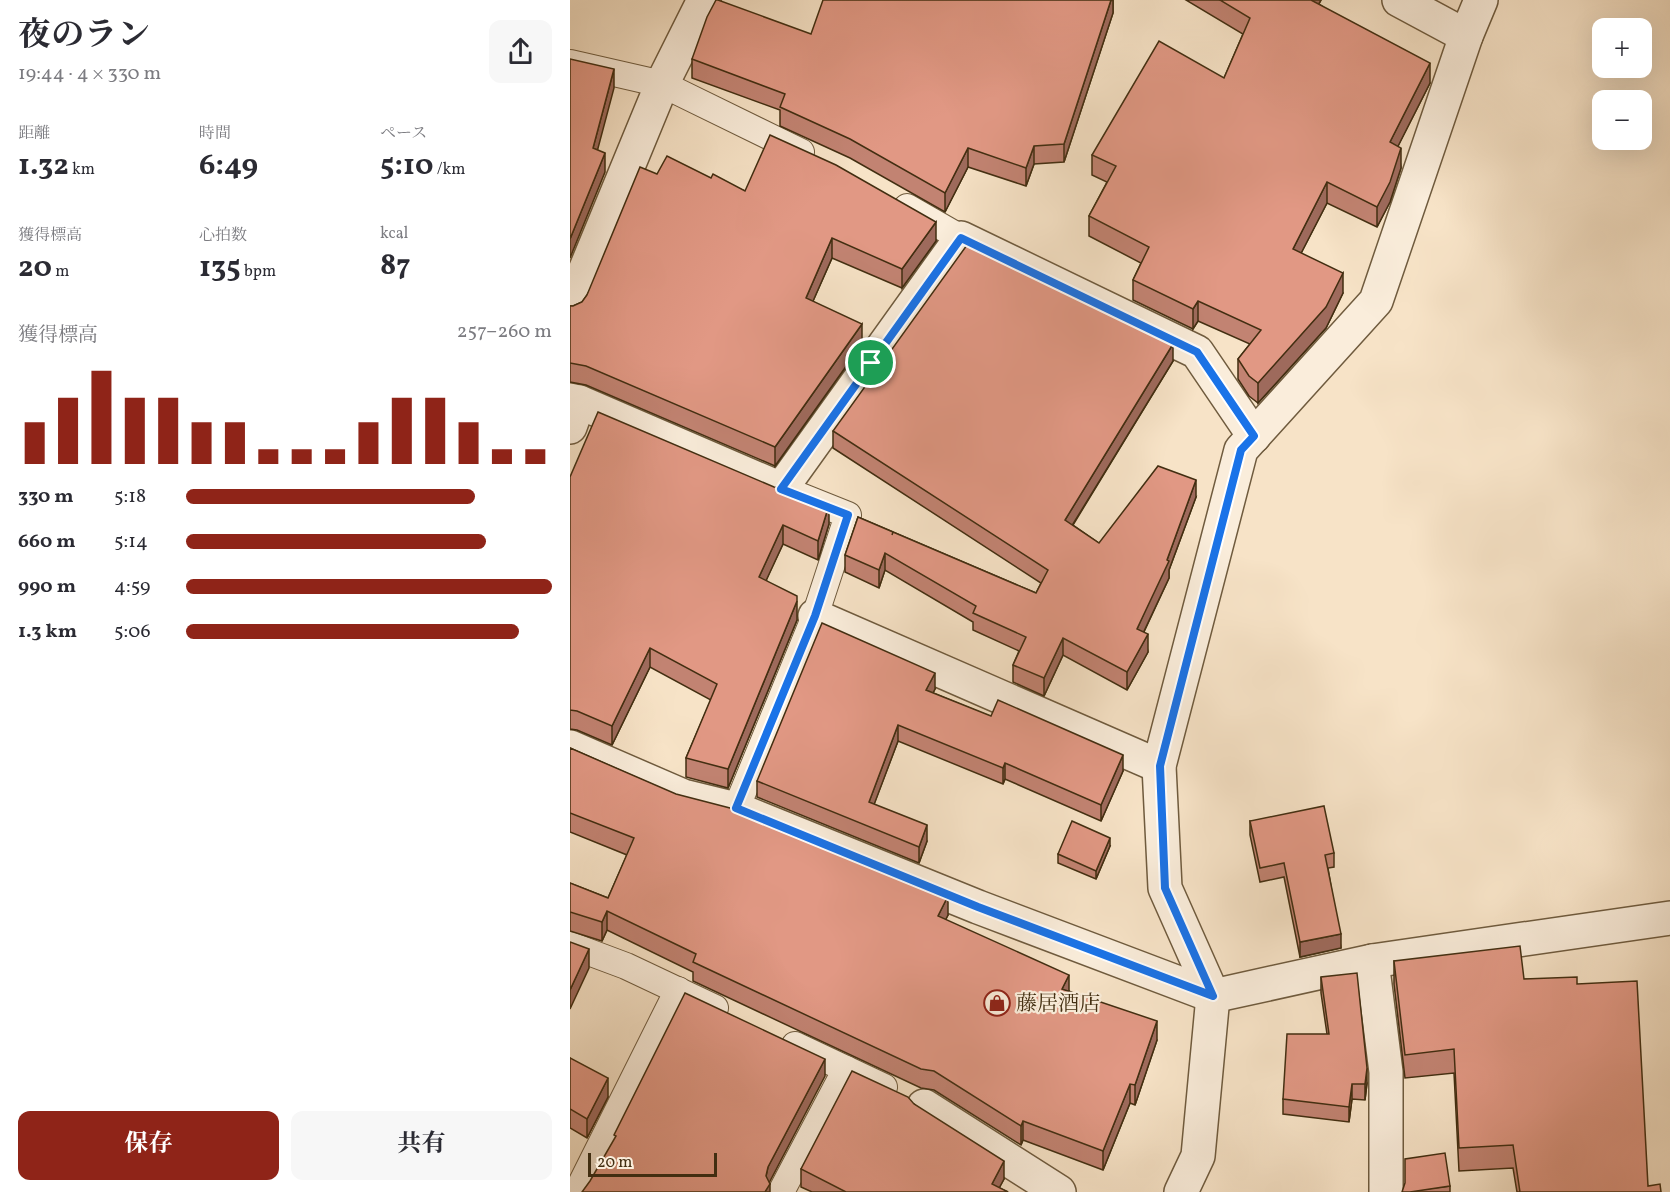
<!DOCTYPE html>
<html lang="ja">
<meta charset="utf-8">
<style>
:root{--surface:#fff;--page:#f7f7f7;--text:#2b2b33;--muted:#7c7c81;--accent:#8f2418}
body{margin:0;font-family:Vollkorn,"Noto Serif JP",serif;background:var(--page);color:var(--text);height:100vh;display:flex;flex-direction:column;font-size:22px;white-space:nowrap}
*{box-sizing:border-box;margin:0}
p{font-size:20px;color:var(--muted)}
.icon{flex:none;width:33px;height:33px;fill:none;stroke:currentColor;stroke-width:2;stroke-linecap:round;stroke-linejoin:round}
.map{position:relative;flex:1;overflow:hidden}
.sheet{display:flex;flex-direction:column;background:var(--surface);width:570px}
.sheet>*{flex:none}
.fabs{position:absolute;left:1022px;top:18px;display:grid;gap:12px}
.fabs a{display:grid;place-items:center;width:60px;height:60px;border-radius:12px;background:var(--surface);box-shadow:0 6px 24px #0002;font-size:30px}
.scale{position:absolute;left:18px;bottom:15px;width:129px;box-sizing:border-box;padding-left:6px;border:3px solid #422e11;border-top:0;font-size:16px;line-height:21px;white-space:nowrap;color:#422e11;-webkit-text-stroke:4px #faeddb;paint-order:stroke}
.pin{position:absolute;display:grid;place-items:center;width:51px;height:51px;color:#fff;margin:-26px;border:3px solid #fff;border-radius:50%;box-shadow:0 2px 6px #0007}
.round{display:grid;place-items:center;flex:none;width:63px;height:63px;border-radius:12px;background:var(--page)}
.headline{display:flex;align-items:center;justify-content:space-between;height:102px;padding:0 18px}
h1{font-size:33px;font-weight:700;line-height:45px}
.stats{display:grid;grid-template-columns:repeat(3,1fr);gap:9px;height:102px;padding:6px 18px}
.stats div{display:grid;align-content:center}
.stats b{font-size:30px;font-weight:700}
.stats small{font-size:16px;font-weight:400}
.stats p{font-size:16px}
.chart{height:168px;padding:12px 18px}
.chart p{display:flex;justify-content:space-between}
.chart svg{width:100%;height:108px;margin-top:6px;stroke:var(--accent);stroke-width:6}
.cta{display:flex;gap:12px;margin-top:auto;padding:12px 18px}
.cta a{flex:1;height:69px;border-radius:12px;background:var(--accent);color:#fff;font-size:24px;font-weight:700;line-height:69px;text-align:center}
.cta a+a{background:var(--page);color:var(--text)}
ul{padding:0 18px;list-style:none;font-size:20px}
li{display:grid;grid-template-columns:96px 72px 1fr;align-items:center;height:45px}
li i{height:15px;border-radius:8px;background:var(--accent)}
main{display:flex;flex:1;min-height:0}
.map>svg:first-child{display:block}
.lines{fill:none;stroke-linecap:round;stroke-linejoin:round}
.lane-casing{stroke:#6f5b3e;stroke-width:28}
.street-casing{stroke:#6f5b3e;stroke-width:36}
.lane{stroke:#faeddb;stroke-width:26}
.street{stroke:#faeddb;stroke-width:33}
.wall{fill:#c28372;stroke:#422e11;stroke-width:1.5}
.shaded-wall{fill:#9e6a5c;stroke:#422e11;stroke-width:1.5}
.building{fill:#e19884;stroke:#422e11;stroke-width:1.5}
.route-casing{stroke:#fff;stroke-width:12}
.route{stroke:#1a73e8;stroke-width:8}
.labels{text-anchor:middle;stroke-width:4.5;stroke-linejoin:round;paint-order:stroke}
.poi-label{font-size:21px;fill:#422e11;stroke:#faeddb;text-anchor:start}
</style>
<main>
<section class="sheet">
<div class="headline"><div><h1>夜のラン</h1><p>19:44 · 4 × 330 m</p></div><a class="round"><svg class="icon" aria-label="share" viewBox="0 0 24 24"><path d="M12 15V3M7 8l5-5 5 5M5 13v7h14v-7"/></svg></a></div>
<div class="stats">
<div><p>距離</p><b>1.32<small> km</small></b></div>
<div><p>時間</p><b>6:49</b></div>
<div><p>ペース</p><b>5:10<small> /km</small></b></div>
</div>
<div class="stats">
<div><p>獲得標高</p><b>20<small> m</small></b></div>
<div><p>心拍数</p><b>135<small> bpm</small></b></div>
<div><p>kcal</p><b>87</b></div>
</div>
<div class="chart"><p><span>獲得標高</span>257–260 m</p>
<svg viewBox="0 0 160 44" preserveAspectRatio="none"><path d="M5 44V27M15 44V17M25 44V6M35 44V17M45 44V17M55 44V27M65 44V27M75 44V38M85 44V38M95 44V38M105 44V27M115 44V17M125 44V17M135 44V27M145 44V38M155 44V38"/></svg>
</div>
<ul>
<li><b>330 m</b>5:18<i style="width:79%"></i></li>
<li><b>660 m</b>5:14<i style="width:82%"></i></li>
<li><b>990 m</b>4:59<i style="width:100%"></i></li>
<li><b>1.3 km</b>5:06<i style="width:91%"></i></li>
</ul>
<div class="cta"><a>保存</a><a>共有</a></div>
</section>
<div class="map">
<svg width="1100" height="1192" viewBox="0 0 1100 1192">
<rect width="100%" height="100%" fill="#f7e3c7"/>
<filter id="stains"><feTurbulence type="fractalNoise" baseFrequency=".00333" numOctaves="4"/><feColorMatrix values="0 0 0 0 .2 0 0 0 0 .09 0 0 0 0 .02 0 0 0 .5 -.17"/></filter>
<radialGradient id="worn" r=".72"><stop offset=".6" stop-color="#630" stop-opacity="0"/><stop offset="1" stop-color="#630" stop-opacity=".3"/></radialGradient>
<g class="lines">
<g class="lane-casing">
<g id="lane">
<polyline points="0,63 92,84 231,152"/>
<polyline points="337,207 391,238"/>
<polyline points="166,809 245,616 278,515 228,495"/>
<polyline points="0,945 56,966 145,1008"/>
<polyline points="225,1045 314,1087"/>
<polyline points="7,1192 108,990"/>
<polyline points="211,1192 276,1069"/>
</g>
</g>
<g class="street-casing">
<g id="street">
<polyline points="829,0 896,36"/>
<polyline points="0,307 92,84 134,0"/>
<polyline points="0,400 9,402 0,427"/>
<polyline points="9,402 211,489 391,238 627,352 684,436"/>
<polyline points="245,616 589,766"/>
<polyline points="0,747 113,796 166,809 408,907 643,996 802,961 1100,918"/>
<polyline points="802,961 816,1072 816,1192"/>
<polyline points="354,1106 489,1192"/>
<polyline points="611,1192 628,1156 643,996 595,888 589,766 671,450 806,301 896,36 911,0"/>
</g>
</g>
<use href="#lane" class="lane"/>
<use href="#street" class="street"/>
</g>
<g class="wall">
<polygon points="543,0 543,13 494,162 464,164 456,186 398,167 375,212 280,158 210,126 210,110 122,78 122,59 241,34"/>
<polygon points="616,0 751,0 749,4 860,83 828,146 831,168 820,202 807,227 757,203 731,253 773,293 756,328 688,403 679,396 668,379 668,359 680,344 628,321 623,329 563,300 563,280 571,263 519,236 519,216 537,182 522,175 522,155 654,78 673,34"/>
<polygon points="87,174 141,178 175,191 366,241 332,288 262,258 243,301 292,344 205,466 16,385 0,382 0,306 3,306 12,302 17,295"/>
<polygon points="603,361 503,525 529,543 626,497 599,570 599,578 574,632 578,652 557,690 493,655 474,696 443,682 443,665 449,651 403,630 403,622 315,570 309,588 275,572 275,555 288,517 466,593 471,583 263,448 263,431"/>
<polygon points="0,477 259,524 248,560 213,544 196,580 227,620 158,788 116,777 116,758 141,700 80,667 42,745 7,730 0,729"/>
<polygon points="365,689 363,693 553,771 531,821 435,779 433,784 328,741 304,804 357,841 349,863 187,797 187,781"/>
<polygon points="0,748 378,915 375,920 499,991 587,1040 565,1105 560,1103 533,1170 453,1140 451,1145 364,1090 351,1088 123,981 123,972 37,930 32,941 0,931 0,883 38,898 57,855 0,832"/>
<polygon points="680,821 764,853 764,867 758,868 771,948 730,957 714,877 690,882 680,835"/>
<polygon points="540,846 526,879 488,863 488,854"/>
<polygon points="824,961 954,979 1007,984 1078,1186 1091,1192 947,1192 943,1168 889,1171 884,1073 835,1078 824,984"/>
<polygon points="751,977 797,1083 795,1100 782,1099 779,1122 713,1114 713,1099 757,1034 751,993"/>
<polygon points="0,1058 38,1097 17,1138 0,1128"/>
<polygon points="344,1104 434,1179 429,1188 438,1192 242,1192 231,1187 231,1169"/>
<polygon points="880,1186 880,1192 832,1192"/>
</g>
<g class="shaded-wall">
<polygon points="541,0 543,0 543,13 494,162 494,144"/>
<polygon points="740,0 751,0 740,19"/>
<polygon points="860,63 860,83 820,162 820,142"/>
<polygon points="44,69 44,88 23,167 23,148"/>
<polygon points="464,146 464,164 456,186 456,168"/>
<polygon points="398,148 398,167 375,212 375,193"/>
<polygon points="831,148 831,168 820,202 807,227 807,207"/>
<polygon points="35,153 35,172 0,258 0,239"/>
<polygon points="757,182 757,203 723,269 723,249"/>
<polygon points="366,222 366,241 332,288 332,269"/>
<polygon points="262,238 262,258 236,317 236,298"/>
<polygon points="773,273 773,293 756,328 688,403 688,383"/>
<polygon points="628,301 628,321 623,329 623,309"/>
<polygon points="292,324 292,344 205,466 205,447"/>
<polygon points="603,344 603,361 495,537 495,520"/>
<polygon points="626,480 626,497 599,570 599,578 567,646 567,629 597,560"/>
<polygon points="259,505 259,524 248,560 248,541"/>
<polygon points="213,525 213,544 189,596 189,577"/>
<polygon points="315,553 315,570 309,588 309,570"/>
<polygon points="227,601 227,620 158,788 158,769"/>
<polygon points="578,634 578,652 557,690 557,672"/>
<polygon points="493,638 493,655 474,696 474,678"/>
<polygon points="80,648 80,667 42,745 42,726"/>
<polygon points="365,673 365,689 356,706 356,690"/>
<polygon points="328,725 328,741 299,818 299,802"/>
<polygon points="553,755 553,771 531,821 531,805"/>
<polygon points="435,763 435,779 433,784 433,768"/>
<polygon points="357,825 357,841 349,863 349,847"/>
<polygon points="540,838 540,846 526,879 526,871"/>
<polygon points="378,896 378,915 368,935 368,916"/>
<polygon points="37,911 37,930 32,941 32,922"/>
<polygon points="771,934 771,948 730,957 730,942"/>
<polygon points="19,949 19,968 0,1009 0,990"/>
<polygon points="499,975 499,994 492,989"/>
<polygon points="587,1021 587,1040 565,1105 565,1085"/>
<polygon points="255,1059 255,1076 198,1185 200,1184 200,1192 195,1192 196,1176 198,1167"/>
<polygon points="797,1068 797,1083 795,1100 795,1084"/>
<polygon points="38,1078 38,1097 17,1138 17,1119"/>
<polygon points="560,1084 560,1103 533,1170 533,1151"/>
<polygon points="782,1084 782,1099 779,1122 779,1107"/>
<polygon points="453,1121 453,1140 451,1145 451,1126"/>
<polygon points="434,1161 434,1179 427,1192 422,1184"/>
</g>
<g class="building">
<polygon points="146,0 148,0 241,34 253,0 541,0 494,144 464,146 456,168 398,148 375,193 280,139 210,107 215,94 122,59 137,17"/>
<polygon points="650,0 741,0 860,63 820,142 831,148 820,182 807,207 757,182 723,249 773,273 756,307 688,383 679,376 668,359 691,330 628,301 623,309 563,280 579,247 519,216 546,166 522,155 589,41 654,78 680,18"/>
<polygon points="0,59 44,69 23,148 35,153 0,239"/>
<polygon points="200,135 266,165 366,222 332,269 262,238 236,298 292,324 205,447 16,366 0,363 0,306 3,306 12,302 17,295 70,167 87,174 97,156 141,178 143,174 175,191"/>
<polygon points="397,245 603,344 495,520 529,543 588,466 626,480 597,560 599,561 567,629 578,634 557,672 493,638 474,678 443,665 456,637 403,613 406,606 315,553 309,570 275,555 288,517 323,532 322,535 323,532 466,593 478,570 263,431"/>
<polygon points="28,412 204,487 215,488 259,505 248,541 213,525 189,577 227,596 227,601 158,769 116,758 147,684 80,648 42,726 7,711 0,710 0,477"/>
<polygon points="252,623 365,673 356,690 421,716 428,700 553,755 531,805 435,763 433,768 328,725 299,802 357,825 349,847 187,781"/>
<polygon points="0,748 106,794 160,808 378,896 368,916 499,975 492,989 587,1021 565,1085 560,1084 533,1151 453,1121 451,1126 364,1071 351,1069 123,962 126,954 37,911 32,922 0,912 0,883 38,898 64,838 0,813"/>
<polygon points="754,806 764,853 755,855 771,934 730,942 714,863 690,868 680,821"/>
<polygon points="502,821 540,838 526,871 488,854"/>
<polygon points="0,942 19,949 0,990"/>
<polygon points="950,946 954,979 1007,977 1007,984 1067,981 1078,1186 1090,1184 1091,1192 950,1192 943,1145 889,1148 884,1049 835,1055 824,961"/>
<polygon points="787,973 797,1068 795,1084 782,1084 779,1107 713,1099 717,1034 759,1034 751,977"/>
<polygon points="115,993 255,1059 198,1167 196,1176 200,1184 195,1192 12,1192 20,1181 46,1136 44,1135"/>
<polygon points="0,1058 38,1078 17,1119 0,1109"/>
<polygon points="282,1071 338,1097 344,1104 434,1161 422,1184 438,1192 276,1192 231,1169"/>
<polygon points="875,1153 880,1186 840,1192 832,1192 835,1183 835,1159"/>
</g>
<g class="lines">
<g class="route-casing">
<polygon id="route" points="391,238 627,352 684,436 671,450 590,766 595,888 643,996 408,907 166,808 245,616 278,515 211,489"/>
</g>
<use href="#route" class="route"/>
</g>
<defs>
<g id="shop-ring" transform="scale(1.35)"><circle r="9.5" fill="#faeddb" stroke="#8f2418" stroke-width="1.5"/><path d="M-5-2.5h2.3a2.7 3.5 0 0 1 5.4 0H5L5.5 6h-11ZM-1.5-2.5h3a1.5 2.3 0 0 0-3 0Z" fill="#8f2418"/></g>
</defs>
<g fill-rule="evenodd">
<use href="#shop-ring" x="427" y="1003"/>
</g>
<g class="labels">
<g class="poi-label">
<text x="446" y="1010">藤居酒店</text>
</g>
</g>
<rect width="100%" height="100%" filter="url(#stains)"/>
<rect width="100%" height="100%" fill="url(#worn)"/>
</svg>
<div class="fabs">
<a>+</a>
<a>−</a>
</div>
<div class="scale">20 m</div>
<div class="pin" style="left:301px;top:363px;background:#1e9e55"><svg class="icon" aria-label="arrive" viewBox="0 0 24 24"><path d="M6 21V4h12l-3 4 3 4H6"/></svg></div>
</div>
</main>
